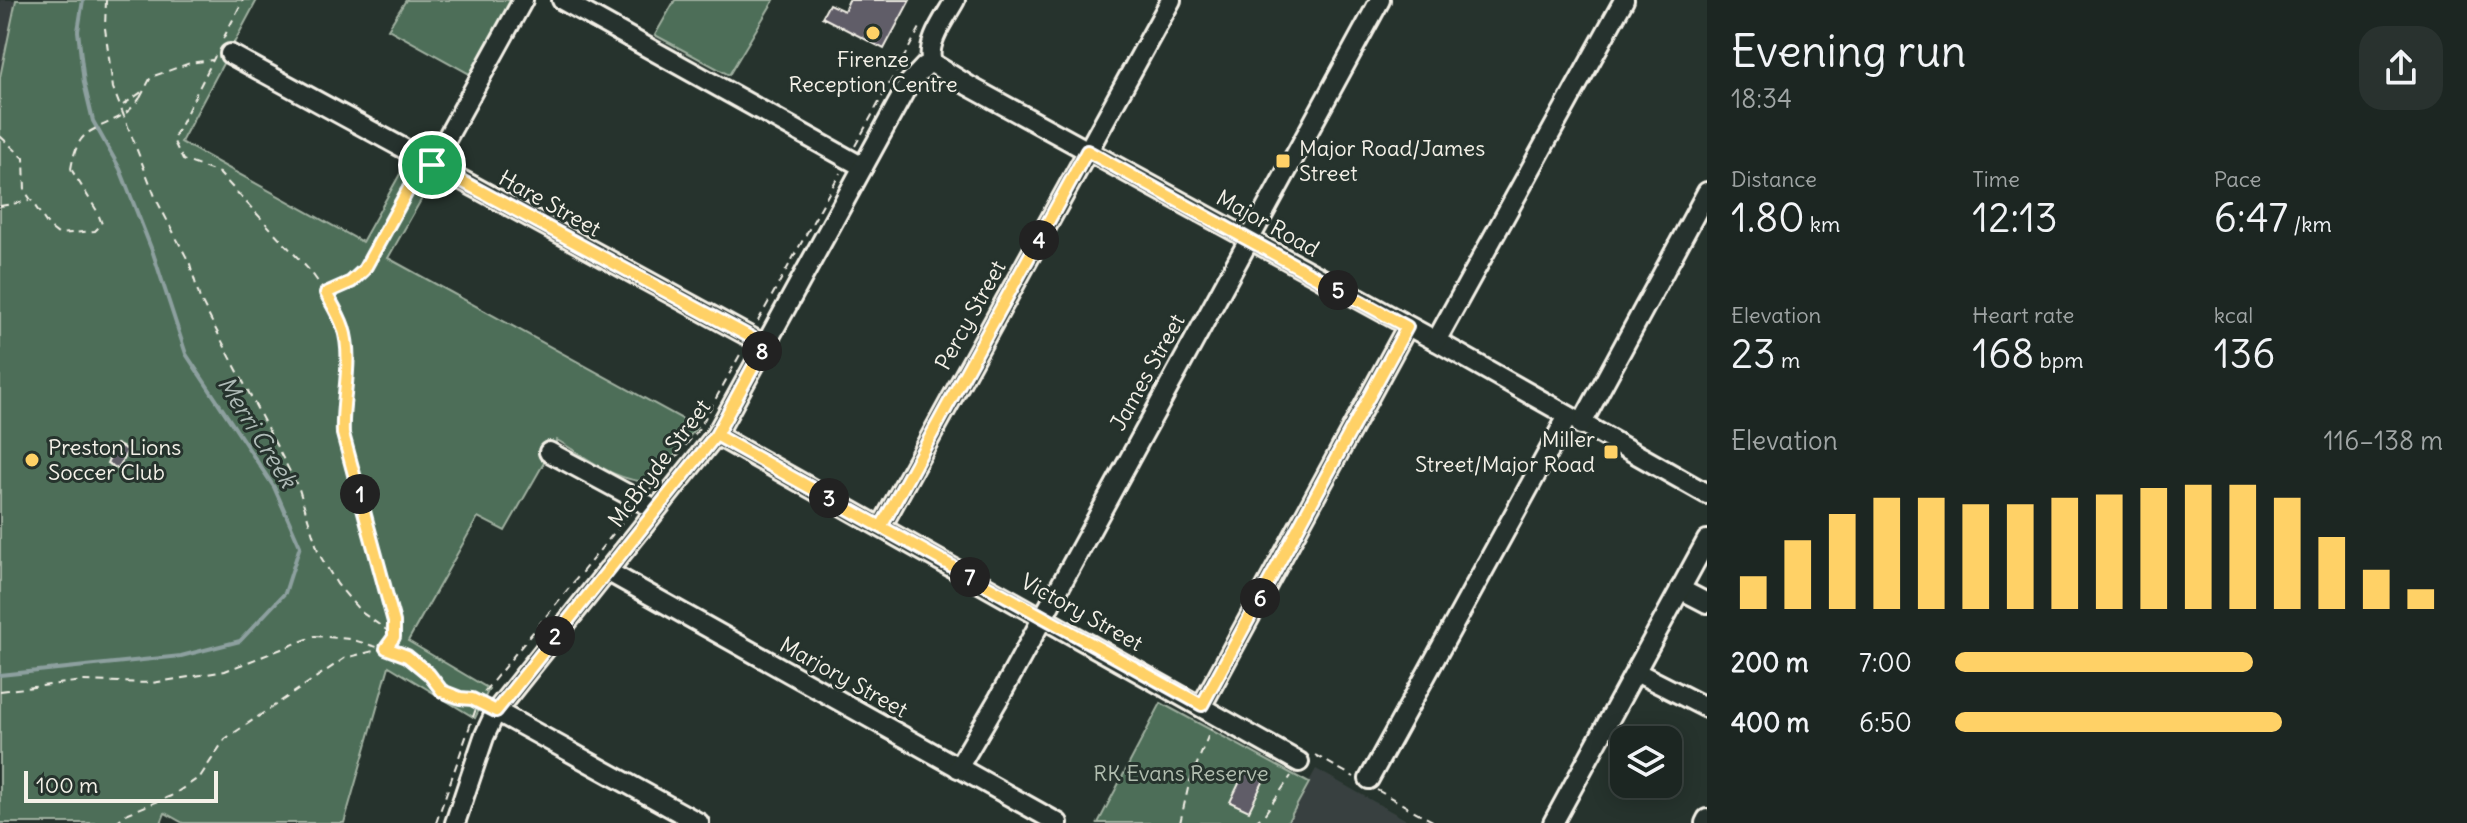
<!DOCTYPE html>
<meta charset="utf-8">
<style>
:root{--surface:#1c2622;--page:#29322f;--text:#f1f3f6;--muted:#a0a5a5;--line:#3a4340;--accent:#ffd166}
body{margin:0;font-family:Delius,sans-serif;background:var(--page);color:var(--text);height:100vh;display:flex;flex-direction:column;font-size:30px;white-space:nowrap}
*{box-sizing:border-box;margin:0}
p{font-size:26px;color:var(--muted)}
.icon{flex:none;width:44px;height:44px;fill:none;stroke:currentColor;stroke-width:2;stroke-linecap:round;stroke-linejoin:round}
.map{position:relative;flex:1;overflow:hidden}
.sheet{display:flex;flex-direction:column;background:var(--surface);width:760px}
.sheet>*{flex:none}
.fabs{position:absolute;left:1610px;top:726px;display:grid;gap:16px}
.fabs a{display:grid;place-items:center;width:72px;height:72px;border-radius:16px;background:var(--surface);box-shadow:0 4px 20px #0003,0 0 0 2px var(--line);font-size:40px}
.scale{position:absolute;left:24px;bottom:20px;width:194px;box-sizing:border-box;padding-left:8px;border:4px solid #f4f1e8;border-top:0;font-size:22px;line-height:28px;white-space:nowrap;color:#f4f1e8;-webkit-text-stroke:6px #26332d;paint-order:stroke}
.pin{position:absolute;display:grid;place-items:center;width:68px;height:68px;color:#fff;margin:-34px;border:4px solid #fff;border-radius:50%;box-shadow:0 2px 8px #0007}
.km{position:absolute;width:40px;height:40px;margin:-20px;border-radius:50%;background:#222;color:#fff;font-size:22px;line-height:40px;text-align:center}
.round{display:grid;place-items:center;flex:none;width:84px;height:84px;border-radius:24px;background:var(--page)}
.summary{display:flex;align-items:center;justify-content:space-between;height:136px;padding:0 24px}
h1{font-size:44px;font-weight:600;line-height:60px}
.metrics{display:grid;grid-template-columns:repeat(3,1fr);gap:12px;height:136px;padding:8px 24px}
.metrics div{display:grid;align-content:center}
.metrics b{font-size:40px;font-weight:600}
.metrics small{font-size:22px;font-weight:400}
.metrics p{font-size:22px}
.chart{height:224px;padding:16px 24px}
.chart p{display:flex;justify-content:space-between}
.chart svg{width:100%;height:144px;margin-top:8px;stroke:var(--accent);stroke-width:6}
ul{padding:0 24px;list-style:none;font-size:26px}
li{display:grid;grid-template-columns:128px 96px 1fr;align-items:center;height:60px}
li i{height:20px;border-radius:10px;background:var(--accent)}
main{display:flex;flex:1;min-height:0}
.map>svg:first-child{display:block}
.built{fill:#37403f}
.green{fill:#4d6e59;stroke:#a0b0a0;stroke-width:2}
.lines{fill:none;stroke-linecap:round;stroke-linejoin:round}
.stream{stroke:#8da09f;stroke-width:4}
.building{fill:#605d68;stroke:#f4f1e8;stroke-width:2}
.minor-casing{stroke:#f4f1e8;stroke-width:24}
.path{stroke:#f4f1e8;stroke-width:2;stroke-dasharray:8 6;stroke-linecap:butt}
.minor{stroke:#26332d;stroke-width:18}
.path-bridge{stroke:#f4f1e8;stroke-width:2;stroke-dasharray:8 6;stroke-linecap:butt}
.route-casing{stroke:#fff;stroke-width:16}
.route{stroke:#ffd166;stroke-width:10}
.poi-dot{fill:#ffd166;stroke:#26332d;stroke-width:3}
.labels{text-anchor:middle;stroke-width:6;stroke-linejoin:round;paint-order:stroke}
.poi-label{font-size:22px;fill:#f4f1e8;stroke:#26332d;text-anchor:start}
.street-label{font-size:22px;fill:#f4f1e8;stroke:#26332d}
.park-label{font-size:22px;fill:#b1bdaf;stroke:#26332d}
.water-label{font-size:24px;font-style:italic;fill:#afbbb7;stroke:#26332d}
</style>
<main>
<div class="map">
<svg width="1707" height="823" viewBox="0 0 1707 823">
<rect width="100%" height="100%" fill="#26332d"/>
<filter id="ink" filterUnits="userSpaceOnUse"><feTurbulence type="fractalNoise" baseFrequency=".0125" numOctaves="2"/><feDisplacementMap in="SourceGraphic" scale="16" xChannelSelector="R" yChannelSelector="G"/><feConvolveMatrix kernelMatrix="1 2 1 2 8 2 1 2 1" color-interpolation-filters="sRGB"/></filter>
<g filter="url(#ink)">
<g class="built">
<polygon points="0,0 16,0 0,77"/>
<polygon points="1316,769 1412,823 1286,823"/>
</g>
<g class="green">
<path d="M16,0H257L181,142L362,242L405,165L433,179L388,258L697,427L654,481C620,486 585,456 557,440L505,531L478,517L408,641L489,689L475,718L389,666L344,823H183L165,813L161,823H0V77Z"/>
<polygon points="406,0 517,0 473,76 388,29"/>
<polygon points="675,0 774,0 729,75 655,35"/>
<polygon points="1161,703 1309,783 1287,823 1098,823"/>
</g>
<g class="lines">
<polyline class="stream" points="0,675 181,656 240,641 285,593 300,546 274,487 186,354 153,253 120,169 93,121 84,83 78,31 83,0"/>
</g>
<g class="building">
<polygon points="849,0 910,0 884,49 822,17 829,4 844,11"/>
<polygon points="116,444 128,450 118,469 107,463"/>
<polygon points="1245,771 1264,780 1249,811 1230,802"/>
</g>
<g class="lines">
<g class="minor-casing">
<g id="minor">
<polyline points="562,0 863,167"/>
<polyline points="230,54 765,345"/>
<polyline points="932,63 969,86 1436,341 1707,494"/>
<polyline points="432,165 523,0"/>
<polyline points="1436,341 1624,0"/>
<polyline points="1581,425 1707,192"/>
<polyline points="716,435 1299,762"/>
<polyline points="549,452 655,509"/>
<polyline points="881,527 1171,0"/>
<polyline points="607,571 1058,823"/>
<polyline points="1680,589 1707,603"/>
<polyline points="1636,672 1707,708"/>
<polyline points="1202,705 1407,327"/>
<polyline points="496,711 699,823"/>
<polyline points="958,768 999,698 1380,0"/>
<polyline points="1369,779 1568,416"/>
<path d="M455,823L484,737L496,711L716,435L909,83L925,66L932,63C925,43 946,17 955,0"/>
<polyline points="1553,823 1707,540"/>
<polyline points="1705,823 1707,819"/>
</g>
</g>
<g class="path">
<polyline points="106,0 105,28 113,88 156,199 190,264 200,299 299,489 319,554 337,584 361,612 388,631 386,647"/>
<polyline points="223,39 243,0"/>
<polyline points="140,98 151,77 190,63 212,60"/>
<polyline points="123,105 143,91"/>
<polyline points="0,136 24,158 25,191 49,227 58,234 95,231 102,224 97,211 71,169"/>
<polyline points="855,146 921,26"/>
<polyline points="0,206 29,201"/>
<polyline points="326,293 351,282 364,270 418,173"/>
<polyline points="758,321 840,173"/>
<polyline points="650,489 699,429 742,351"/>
<polyline points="0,691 83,681 152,683 225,671 315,636 350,639 407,656 429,674 442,691 460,698 477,701"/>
<polyline points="1315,755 1354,777"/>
<polyline points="1377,790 1436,823"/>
<polyline points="115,823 126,814 171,796 200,777 225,739 345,658 386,648 394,637 394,622 343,434 341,411 347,349 344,327 324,290 311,272 219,173 183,160 173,140 215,56"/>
<polyline points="436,823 480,697 631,512"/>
<polyline points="1180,823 1189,784 1211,729"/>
<polyline points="1254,823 1264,815 1291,776"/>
</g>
<use href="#minor" class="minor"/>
<path class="path-bridge" d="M71,169C78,128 89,134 121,116C129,112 135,104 140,98"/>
</g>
</g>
<g class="lines" filter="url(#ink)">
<g class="route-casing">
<path id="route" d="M432,165L424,161L364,270L351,282L326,293C332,304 339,315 343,327C354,360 341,400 343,434L394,622V637L386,648L407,656L429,674L442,691L460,698L472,699L496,711L716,435L732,444L881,527L1087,151L1407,327L1202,705L894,534C835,502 775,468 716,435L765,345L432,165"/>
</g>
<use href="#route" class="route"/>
</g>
<g class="poi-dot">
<circle cx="873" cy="33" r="8"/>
<rect x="1275" y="153" width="16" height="16" rx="4"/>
<rect x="1603" y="444" width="16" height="16" rx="4"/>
<circle cx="32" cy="460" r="8"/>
</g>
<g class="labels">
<g class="poi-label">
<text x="873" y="67" text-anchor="middle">Firenze<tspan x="873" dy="25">Reception Centre</tspan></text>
<text x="1299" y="156">Major Road/James<tspan x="1299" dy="25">Street</tspan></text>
<text x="1595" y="447" text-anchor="end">Miller<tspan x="1595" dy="25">Street/Major Road</tspan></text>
<text x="48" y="455">Preston Lions<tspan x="48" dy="25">Soccer Club</tspan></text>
</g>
<g class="street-label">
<text transform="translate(550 203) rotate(29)" y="8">Hare Street</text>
<text transform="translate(1268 223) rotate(29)" y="8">Major Road</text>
<text transform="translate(970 315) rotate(-61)" y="8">Percy Street</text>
<text transform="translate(1147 372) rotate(-61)" y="8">James Street</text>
<text transform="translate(659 463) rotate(-53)" y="8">McBryde Street</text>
<text transform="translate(1082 612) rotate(29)" y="8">Victory Street</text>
<text transform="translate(844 677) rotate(29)" y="8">Marjory Street</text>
</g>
<g class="park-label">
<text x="1181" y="781">RK Evans Reserve</text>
</g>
<g class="water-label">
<text transform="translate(257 432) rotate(58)" y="8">Merri Creek</text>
</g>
</g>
</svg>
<div class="fabs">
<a><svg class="icon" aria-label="layers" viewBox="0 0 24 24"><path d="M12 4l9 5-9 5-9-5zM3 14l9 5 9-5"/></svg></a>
</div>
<div class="scale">100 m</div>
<div class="pin" style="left:432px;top:165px;background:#1e9e55"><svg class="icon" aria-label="arrive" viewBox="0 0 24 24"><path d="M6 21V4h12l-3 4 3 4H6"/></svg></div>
<b class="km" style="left:360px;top:494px">1</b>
<b class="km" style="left:555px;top:636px">2</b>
<b class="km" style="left:829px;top:498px">3</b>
<b class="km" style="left:1039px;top:240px">4</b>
<b class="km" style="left:1338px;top:290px">5</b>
<b class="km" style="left:1260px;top:598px">6</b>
<b class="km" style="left:970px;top:577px">7</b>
<b class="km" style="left:762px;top:351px">8</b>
</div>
<section class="sheet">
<div class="summary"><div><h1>Evening run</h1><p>18:34</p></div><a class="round"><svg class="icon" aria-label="share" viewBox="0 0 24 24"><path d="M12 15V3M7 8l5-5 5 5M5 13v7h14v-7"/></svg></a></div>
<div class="metrics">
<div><p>Distance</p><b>1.80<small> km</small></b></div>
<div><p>Time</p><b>12:13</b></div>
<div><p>Pace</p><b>6:47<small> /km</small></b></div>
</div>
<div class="metrics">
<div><p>Elevation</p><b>23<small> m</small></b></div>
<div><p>Heart rate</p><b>168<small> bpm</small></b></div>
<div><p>kcal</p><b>136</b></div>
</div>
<div class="chart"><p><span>Elevation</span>116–138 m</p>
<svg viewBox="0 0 160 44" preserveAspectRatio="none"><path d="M5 44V34M15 44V23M25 44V15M35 44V10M45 44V10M55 44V12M65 44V12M75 44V10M85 44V9M95 44V7M105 44V6M115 44V6M125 44V10M135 44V22M145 44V32M155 44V38"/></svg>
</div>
<ul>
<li><b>200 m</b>7:00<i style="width:61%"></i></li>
<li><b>400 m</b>6:50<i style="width:67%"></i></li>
</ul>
</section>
</main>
